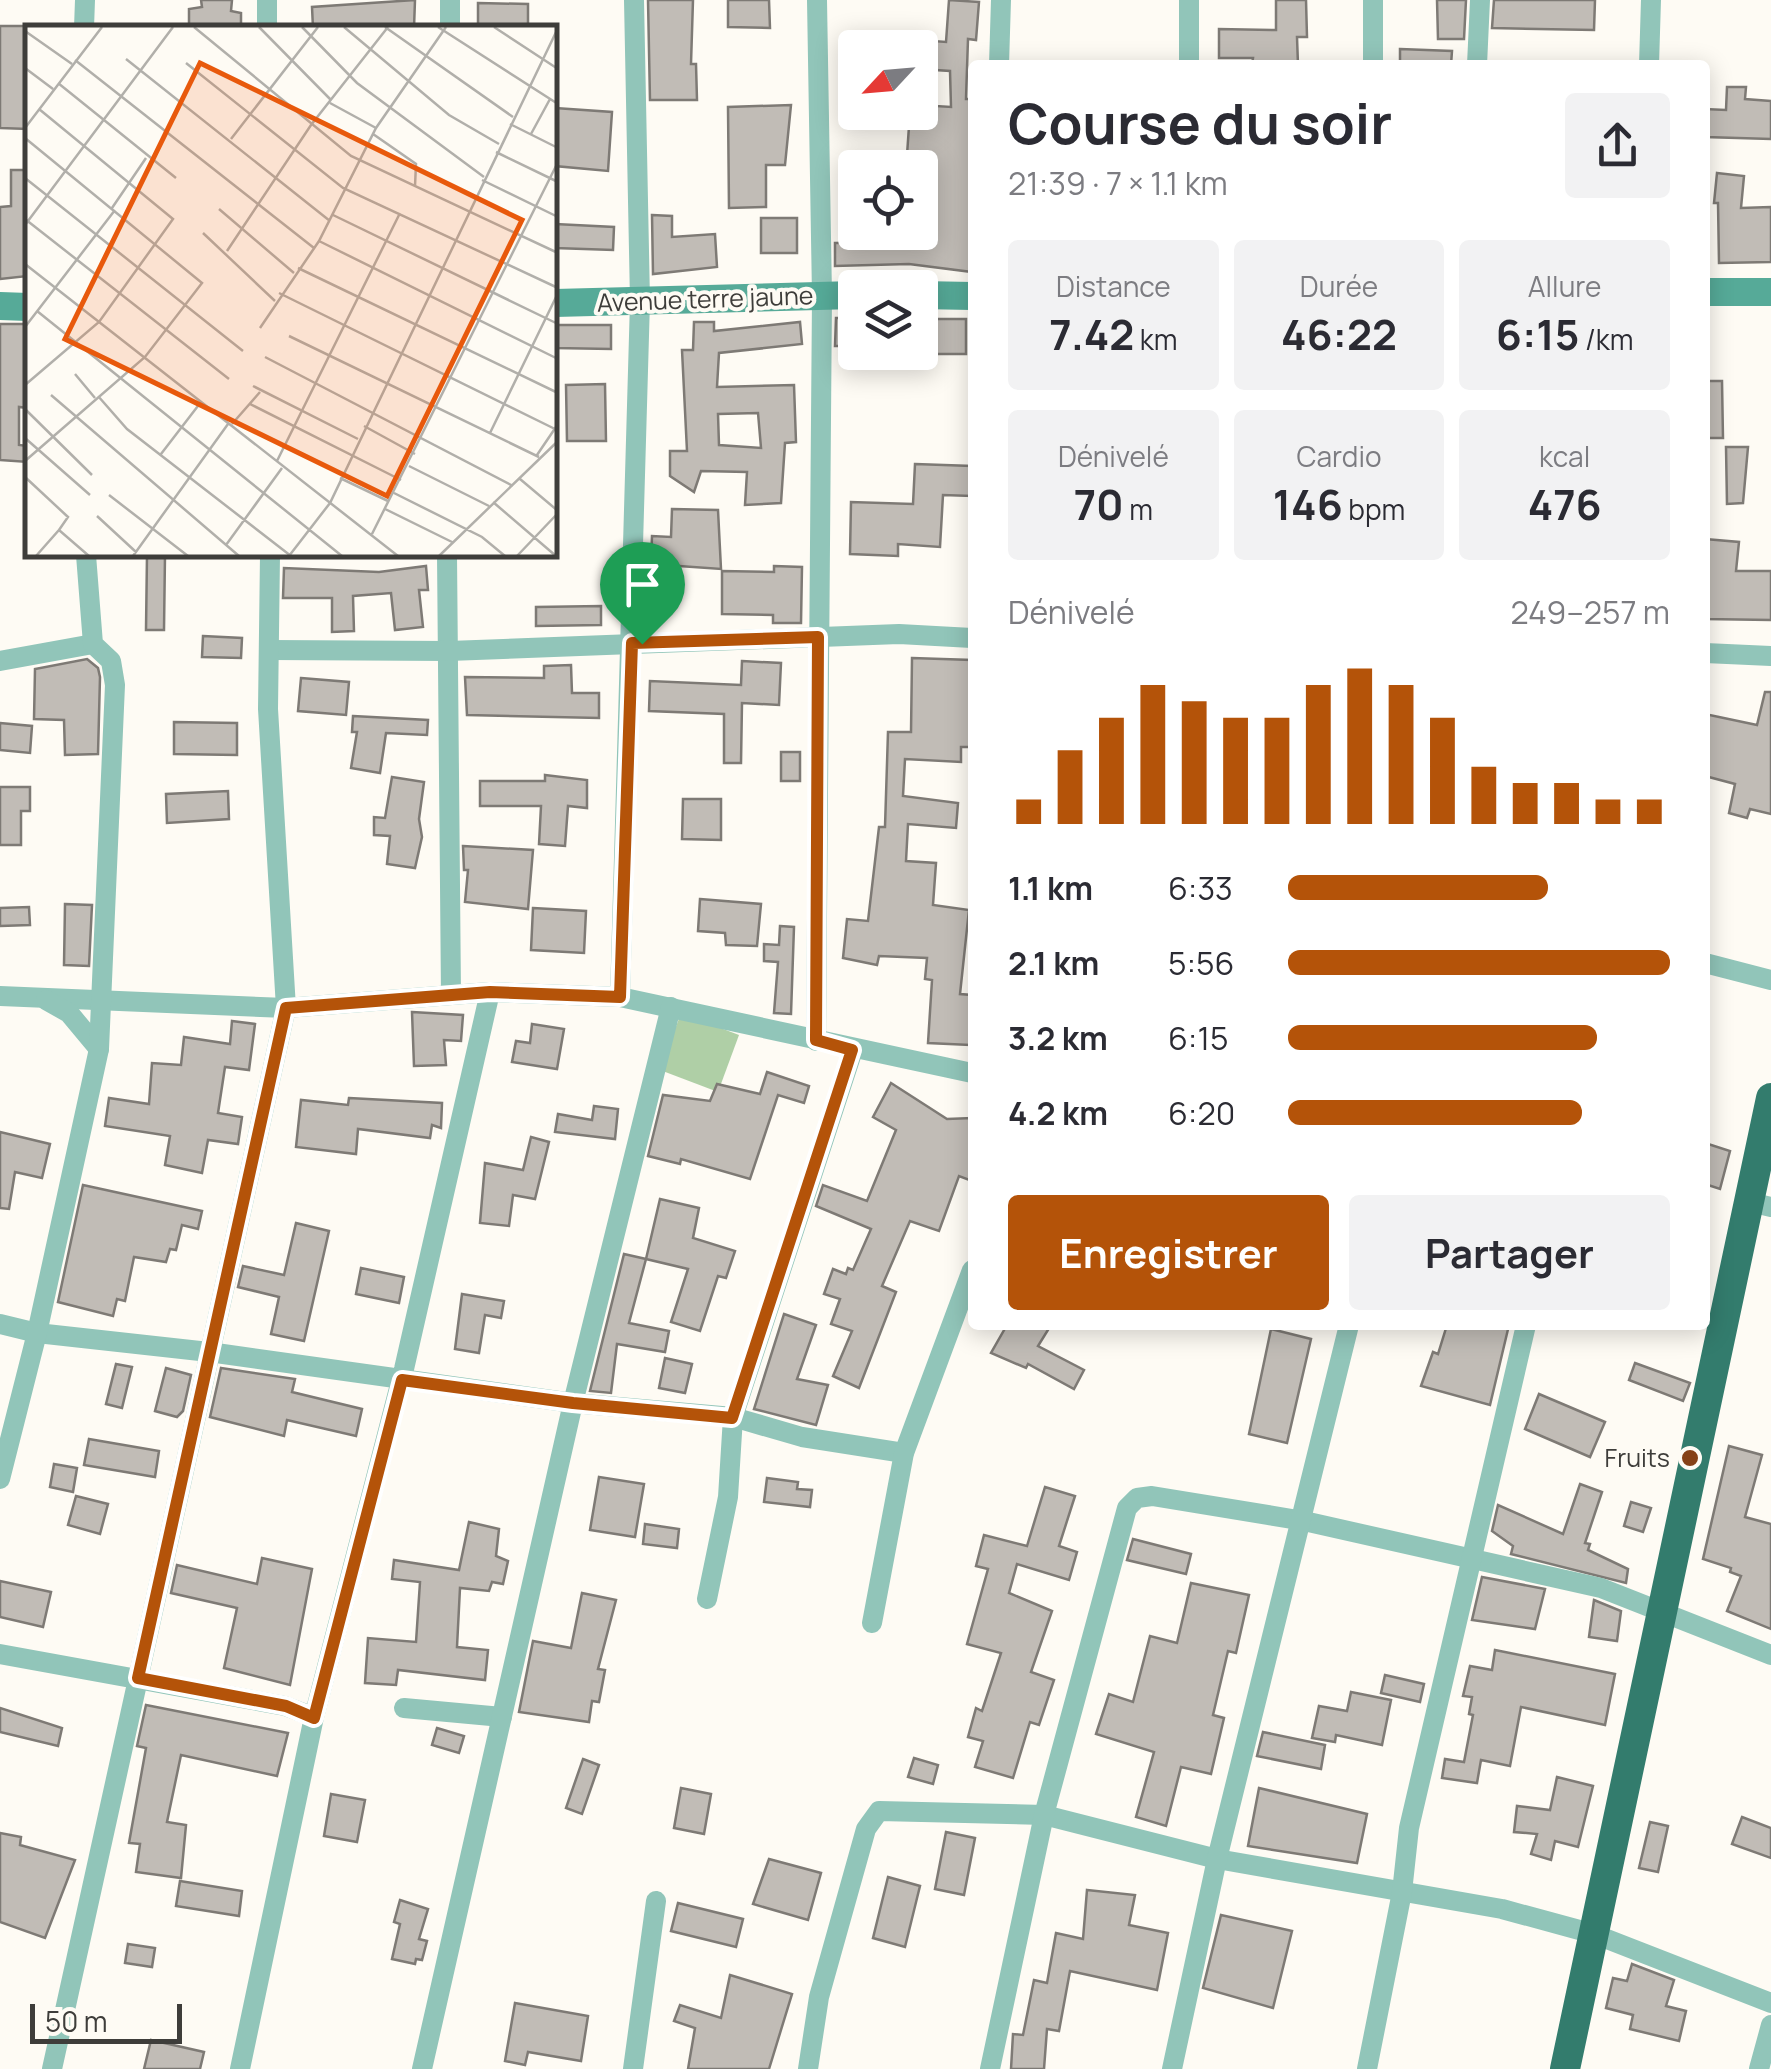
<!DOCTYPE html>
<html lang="fr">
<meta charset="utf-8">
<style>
:root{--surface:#fff;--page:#f2f2f3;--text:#2b2b33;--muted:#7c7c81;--accent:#b45309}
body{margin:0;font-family:Manrope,sans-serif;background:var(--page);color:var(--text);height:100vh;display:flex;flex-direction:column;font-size:38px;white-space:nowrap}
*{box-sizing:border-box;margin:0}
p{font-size:32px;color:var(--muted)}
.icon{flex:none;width:55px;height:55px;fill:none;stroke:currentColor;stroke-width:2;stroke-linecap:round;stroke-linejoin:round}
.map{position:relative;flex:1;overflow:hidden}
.side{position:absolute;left:968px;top:60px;width:742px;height:1270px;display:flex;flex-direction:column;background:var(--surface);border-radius:10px;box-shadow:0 5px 25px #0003}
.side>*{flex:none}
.needle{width:65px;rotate:244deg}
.tools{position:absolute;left:838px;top:30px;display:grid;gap:20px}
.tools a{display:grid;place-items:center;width:100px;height:100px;border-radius:10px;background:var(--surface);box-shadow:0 5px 25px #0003;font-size:50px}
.scale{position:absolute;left:30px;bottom:25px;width:152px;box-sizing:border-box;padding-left:10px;border:5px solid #3e3d3a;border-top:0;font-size:28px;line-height:35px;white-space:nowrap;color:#3e3d3a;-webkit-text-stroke:8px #fefbf4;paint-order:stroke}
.pin{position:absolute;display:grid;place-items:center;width:85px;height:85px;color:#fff;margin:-102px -42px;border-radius:50% 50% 50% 0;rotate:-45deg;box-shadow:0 0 10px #0007}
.pin .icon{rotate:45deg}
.round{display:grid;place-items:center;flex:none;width:105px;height:105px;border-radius:10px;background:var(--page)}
.overview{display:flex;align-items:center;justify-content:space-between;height:170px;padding:0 40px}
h1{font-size:55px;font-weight:700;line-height:75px}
.figures{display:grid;grid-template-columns:repeat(3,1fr);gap:15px;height:170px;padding:10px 40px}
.figures div{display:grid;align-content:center;border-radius:10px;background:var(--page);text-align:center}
.figures b{font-size:42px;font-weight:700}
.figures small{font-size:28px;font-weight:400}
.figures p{font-size:28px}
.chart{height:280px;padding:20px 40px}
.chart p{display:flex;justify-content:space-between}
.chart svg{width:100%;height:180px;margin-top:10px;stroke:var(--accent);stroke-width:6}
.cta{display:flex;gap:20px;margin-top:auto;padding:20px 40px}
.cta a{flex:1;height:115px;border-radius:10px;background:var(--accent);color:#fff;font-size:40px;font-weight:700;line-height:115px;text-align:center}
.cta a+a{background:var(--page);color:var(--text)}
ul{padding:0 40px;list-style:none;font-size:32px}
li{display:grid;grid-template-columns:160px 120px 1fr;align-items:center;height:75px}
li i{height:25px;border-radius:12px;background:var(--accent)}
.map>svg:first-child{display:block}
.forest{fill:#afcfa6}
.building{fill:#c1bcb6;stroke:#7e7a75;stroke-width:2.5;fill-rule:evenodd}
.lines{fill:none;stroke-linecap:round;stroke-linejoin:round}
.street{stroke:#91c5b9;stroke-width:20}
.secondary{stroke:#56aa98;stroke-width:28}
.highway{stroke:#337c6d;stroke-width:30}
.route-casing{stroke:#fff;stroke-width:20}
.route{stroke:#b45309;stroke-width:12}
.poi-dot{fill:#864117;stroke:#fefbf4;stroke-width:4}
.labels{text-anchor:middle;stroke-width:8;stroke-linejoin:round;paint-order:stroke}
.street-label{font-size:25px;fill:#3e3d3a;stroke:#fefbf4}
.poi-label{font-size:25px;fill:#3e3d3a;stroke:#fefbf4;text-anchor:end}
.inset-road{fill:none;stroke:#b1afaa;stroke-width:2.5}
.view{fill:#e8590c;fill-opacity:0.15;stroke:#e8590c;stroke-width:5}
.inset-edge{fill:none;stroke:#3e3d3a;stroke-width:5}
</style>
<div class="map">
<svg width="1771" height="2069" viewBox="0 0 1771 2069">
<rect width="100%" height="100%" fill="#fefbf4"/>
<polygon class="forest" points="681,1013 739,1035 718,1092 660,1070"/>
<g class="building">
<polygon points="201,0 232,0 231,11 241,13 241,28 189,28 189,9 202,7"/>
<polygon points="415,0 414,28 313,28 312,7"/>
<polygon points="648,0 693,0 691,64 696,64 697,100 650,100"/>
<polygon points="728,0 769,0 770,28 728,27"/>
<polygon points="949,0 979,2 976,40 968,39 966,99 972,99 972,272 909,264 835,266 835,243 910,242 911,232 920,232 920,168 909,168 907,155 910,112 920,112 920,105 951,107 950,71 920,69 920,40 946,42"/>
<polygon points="1276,0 1306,0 1307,37 1297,37 1298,65 1252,65 1253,58 1219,58 1219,29 1276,30"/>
<polygon points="1437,0 1466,0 1464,39 1438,39"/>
<polygon points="1494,0 1595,0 1594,30 1492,28"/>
<polygon points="478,3 528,4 528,28 478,28"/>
<polygon points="0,26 28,26 28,129 0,128"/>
<polygon points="1400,49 1452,51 1451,65 1400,65"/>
<polygon points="1727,87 1746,87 1745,99 1771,101 1771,139 1705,137 1705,109 1726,110"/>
<polygon points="791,105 785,165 766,165 766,207 729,208 728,107"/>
<polygon points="555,108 612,112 608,171 555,166"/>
<polygon points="11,170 28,170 28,276 0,279 0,207 11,206"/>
<polygon points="1717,173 1744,176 1741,208 1771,207 1771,262 1719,263 1718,203 1714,203"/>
<polygon points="652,215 672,216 672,237 715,234 717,267 653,274"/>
<rect x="761" y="218" width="36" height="35"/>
<polygon points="555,224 614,227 613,250 555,248"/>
<polygon points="836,318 855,318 855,346 835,346"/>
<polygon points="920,319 966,319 966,354 930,354 930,346 920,346"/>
<path d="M694,322H714V331L800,322L802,344L719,353L717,387L794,385L796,442L785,443L781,503L745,505L747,472L701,471L694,492L670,476V451H687L682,350H693ZM758,413L761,448L719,445L718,414Z"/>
<polygon points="0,324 28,324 28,408 19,407 19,445 28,446 28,462 0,460"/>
<polygon points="555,325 611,325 611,349 555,348"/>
<polygon points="1705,381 1722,381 1723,438 1705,438"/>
<polygon points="605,384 606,441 567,441 566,385"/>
<polygon points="1726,447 1748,447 1743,503 1727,504"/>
<polygon points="915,464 972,466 972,496 943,495 940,547 898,544 898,556 850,554 851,502 913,504"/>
<polygon points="672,509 718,510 721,569 651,564 652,536 671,537"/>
<polygon points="1705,539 1739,542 1736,571 1771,571 1771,620 1705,619"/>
<polygon points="147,555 165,555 164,630 146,630"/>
<polygon points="426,566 428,590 419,590 423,627 395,630 391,593 353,596 354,631 332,632 332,598 283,598 284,568 379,572"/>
<polygon points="774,566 802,567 801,623 773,623 773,615 722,614 722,571 774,572"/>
<polygon points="601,606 601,625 536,626 536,607"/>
<polygon points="203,636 242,638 241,658 202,657"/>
<polygon points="912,658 972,660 972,747 961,747 961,762 905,759 903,796 958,803 956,828 908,824 906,861 936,863 933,905 969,910 960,994 972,995 970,1045 928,1043 932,980 925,979 927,958 879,956 877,965 843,958 847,919 868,921 879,827 885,827 888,732 911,732"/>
<polygon points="87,659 98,668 100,677 98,754 65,755 64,720 34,719 35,669"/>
<polygon points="742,661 781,663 779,705 742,703 741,763 724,763 724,714 649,711 650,681 741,685"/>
<polygon points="571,665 572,693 599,693 599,718 467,715 465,677 544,678 544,666"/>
<polygon points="301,678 349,682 346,715 298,711"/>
<polygon points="1765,692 1771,692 1771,814 1750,809 1747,818 1729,813 1735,784 1705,776 1705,714 1757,725"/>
<polygon points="353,716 428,720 427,735 386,733 380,773 351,768 357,732 352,732"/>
<polygon points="174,722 237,723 237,755 174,754"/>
<polygon points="0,723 32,726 30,753 0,750"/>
<rect x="781" y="752" width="19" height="29"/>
<polygon points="545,775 587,780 587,808 568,806 565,846 539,844 541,806 480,806 480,781 545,781"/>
<polygon points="392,777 424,782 419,819 422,837 415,868 387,864 390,836 374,835 374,817 385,818"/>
<polygon points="0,787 30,787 30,811 21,811 21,845 0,845"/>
<polygon points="228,791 229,819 167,823 166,794"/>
<polygon points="683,799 721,799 721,840 682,839"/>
<polygon points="463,846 533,850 528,909 465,902 468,870 464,870"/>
<polygon points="700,899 761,904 757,946 726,945 725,933 698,931"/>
<polygon points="65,904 92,905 89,966 64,965"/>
<polygon points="29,907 30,925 0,926 0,908"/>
<polygon points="533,908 586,911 584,953 531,950"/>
<polygon points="780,926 794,927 791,1014 774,1013 778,962 764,961 764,944 779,945"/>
<polygon points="412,1012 463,1015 461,1041 444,1040 446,1065 414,1066"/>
<polygon points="232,1021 255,1024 249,1070 225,1067 218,1113 242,1117 238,1144 208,1140 202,1173 165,1165 170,1136 105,1126 109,1098 149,1104 152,1063 181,1065 184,1037 230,1044"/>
<polygon points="532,1024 564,1029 557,1069 512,1062 516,1041 530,1043"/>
<polygon points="767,1072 809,1086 804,1103 778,1095 750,1179 681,1159 680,1164 648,1156 663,1095 710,1101 717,1084 760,1094"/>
<polygon points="891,1083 947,1119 972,1118 972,1181 959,1176 939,1231 910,1221 882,1286 896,1292 859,1388 833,1376 852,1331 831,1324 840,1299 824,1294 833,1269 846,1274 848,1268 853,1270 871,1229 816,1206 823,1185 867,1201 896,1130 873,1117"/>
<polygon points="349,1098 442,1103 441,1128 432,1125 430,1138 358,1129 356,1154 296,1147 301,1100 348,1105"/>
<polygon points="594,1106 618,1109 615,1139 555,1132 558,1114 592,1120"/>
<polygon points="0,1132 50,1144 42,1178 15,1172 9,1209 0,1208"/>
<polygon points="531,1137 549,1142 535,1199 513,1195 509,1226 480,1223 485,1163 523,1170"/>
<polygon points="1705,1143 1730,1151 1720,1189 1705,1184"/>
<polygon points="83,1185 202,1211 198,1229 182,1225 176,1250 170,1249 166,1262 134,1257 125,1301 117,1299 113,1316 58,1302"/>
<polygon points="660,1199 699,1208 693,1238 735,1251 726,1278 718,1276 700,1331 671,1322 688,1269 646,1259"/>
<polygon points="296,1223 329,1231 304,1341 271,1334 279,1297 238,1287 243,1266 284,1275"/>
<polygon points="624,1254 646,1259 629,1323 669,1331 665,1352 617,1344 611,1393 590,1391"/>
<polygon points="361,1268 404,1277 399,1303 356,1294"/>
<polygon points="462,1294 504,1301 501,1318 485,1315 479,1353 455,1349"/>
<polygon points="784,1314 816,1325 797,1379 828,1385 816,1425 754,1409"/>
<polygon points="1007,1325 1051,1325 1038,1346 1084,1370 1074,1389 1028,1364 1026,1368 991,1353"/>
<polygon points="1447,1325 1509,1325 1490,1405 1421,1386 1433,1352 1438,1354"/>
<polygon points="1271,1329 1311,1339 1287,1443 1249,1434"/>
<polygon points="665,1358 692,1364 685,1393 659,1388"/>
<polygon points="1635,1363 1690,1383 1683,1401 1629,1380"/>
<polygon points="116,1364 132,1367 122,1408 106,1404"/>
<polygon points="166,1368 191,1375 183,1411 177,1417 155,1411"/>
<polygon points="221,1368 295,1379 292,1392 362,1409 356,1436 287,1420 284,1436 210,1417"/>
<polygon points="1539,1394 1605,1422 1590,1457 1525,1429"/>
<polygon points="89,1439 159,1451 155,1477 84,1465"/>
<polygon points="1729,1446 1762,1455 1745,1517 1771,1524 1771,1629 1727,1611 1741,1576 1730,1572 1731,1568 1703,1559"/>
<polygon points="54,1464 77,1468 73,1492 50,1487"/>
<polygon points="599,1477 644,1484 635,1537 590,1530"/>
<polygon points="767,1478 798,1482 797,1489 812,1490 810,1507 764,1502"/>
<polygon points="1580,1484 1602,1492 1585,1543 1590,1544 1588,1550 1628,1569 1626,1583 1511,1554 1513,1546 1492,1531 1498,1505 1563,1534"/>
<polygon points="1045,1487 1075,1496 1059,1546 1077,1552 1069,1580 1017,1564 1009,1593 1052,1611 1031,1672 1054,1680 1039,1725 1030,1722 1013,1778 975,1767 983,1741 968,1737 976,1708 982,1711 1001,1653 967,1644 988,1569 976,1566 984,1535 1027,1546"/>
<polygon points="76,1496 108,1504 100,1534 68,1525"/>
<polygon points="1631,1502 1651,1508 1643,1532 1624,1526"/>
<polygon points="469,1522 499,1529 496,1556 508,1561 503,1584 492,1582 489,1591 460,1588 457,1647 488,1650 485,1680 398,1670 396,1685 365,1683 368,1638 416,1642 420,1582 392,1579 394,1560 459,1570"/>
<polygon points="645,1524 679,1529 677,1548 643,1544"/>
<polygon points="1133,1539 1191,1554 1186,1574 1127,1560"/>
<polygon points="262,1558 312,1569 290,1685 224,1668 237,1608 171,1593 177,1565 257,1584"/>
<polygon points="1482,1577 1545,1589 1535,1629 1472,1620"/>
<polygon points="0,1581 51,1592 43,1627 0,1617"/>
<polygon points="1191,1583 1249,1595 1236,1653 1228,1651 1213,1715 1224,1718 1211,1774 1181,1767 1166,1826 1136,1817 1154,1752 1096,1734 1109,1694 1133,1702 1150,1636 1177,1643"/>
<polygon points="582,1593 616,1600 598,1669 605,1670 599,1702 592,1701 589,1722 519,1712 533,1641 571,1648"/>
<polygon points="1594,1600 1621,1611 1617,1641 1589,1637"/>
<polygon points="1495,1650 1615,1674 1605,1725 1521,1707 1510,1766 1481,1760 1477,1783 1442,1778 1445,1759 1464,1762 1473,1715 1469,1714 1472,1697 1463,1696 1470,1666 1492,1670"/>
<polygon points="1385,1675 1424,1684 1420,1702 1381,1693"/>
<polygon points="1351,1692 1391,1700 1382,1745 1336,1735 1335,1742 1312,1738 1319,1706 1347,1711"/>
<polygon points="146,1705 288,1733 277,1776 181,1755 167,1822 186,1825 181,1878 136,1872 140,1844 129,1843 146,1748 137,1746"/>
<polygon points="0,1708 62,1728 58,1746 0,1732"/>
<polygon points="437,1728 464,1736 459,1753 432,1745"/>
<polygon points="1263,1732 1325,1745 1321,1769 1257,1756"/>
<polygon points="914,1758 938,1765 933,1784 908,1777"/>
<polygon points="583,1759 599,1765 582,1814 566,1808"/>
<polygon points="1557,1777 1593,1786 1578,1847 1555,1841 1551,1860 1531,1854 1537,1834 1514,1832 1517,1806 1550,1810"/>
<polygon points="681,1788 711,1794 704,1834 674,1828"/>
<polygon points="1259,1788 1367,1814 1357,1863 1248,1846"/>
<polygon points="331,1794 365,1800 357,1842 324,1836"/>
<polygon points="1742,1817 1771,1828 1771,1858 1732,1844"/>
<polygon points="1650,1822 1668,1826 1658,1872 1639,1868"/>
<polygon points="946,1832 975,1838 964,1895 935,1889"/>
<polygon points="0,1833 21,1837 20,1845 75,1860 45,1938 0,1922"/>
<polygon points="769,1859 821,1873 808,1920 753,1904"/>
<polygon points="888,1877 920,1886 905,1947 873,1938"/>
<polygon points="180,1881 242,1891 239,1916 176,1906"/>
<polygon points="1087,1890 1135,1895 1129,1925 1168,1933 1157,1990 1070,1971 1059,2031 1047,2029 1044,2069 1011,2069 1013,2034 1023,2035 1034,1980 1047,1983 1056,1933 1083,1939"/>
<polygon points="400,1900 428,1909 419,1939 427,1941 422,1960 416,1959 415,1964 392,1959 400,1924 394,1922"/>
<polygon points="678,1903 743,1919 736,1947 671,1931"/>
<polygon points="1221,1915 1292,1931 1273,2008 1203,1988"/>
<polygon points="128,1944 155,1948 152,1967 125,1963"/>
<polygon points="1632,1964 1674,1980 1666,2006 1686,2011 1679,2041 1630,2029 1633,2015 1606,2008 1613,1978 1627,1981"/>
<polygon points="730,1975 792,1994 769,2069 688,2069 695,2028 674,2021 680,2005 721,2018"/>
<polygon points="515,2003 588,2016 581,2061 528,2052 525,2065 505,2061"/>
<polygon points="151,2040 204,2052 200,2069 144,2069"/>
</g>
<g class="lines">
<g class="street">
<polyline points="267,0 267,28"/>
<polyline points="450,0 450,28"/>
<polyline points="1189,0 1189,65"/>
<polyline points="84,28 85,0"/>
<polyline points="999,65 1001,0"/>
<polyline points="1373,65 1373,0"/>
<polyline points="1477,65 1480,0"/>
<polyline points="1649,65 1651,0"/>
<polyline points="447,555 451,995"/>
<polyline points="269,650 449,651 899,634 972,638"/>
<polyline points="1705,653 1771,656"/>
<polyline points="0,661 93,644"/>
<polyline points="1705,963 1771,980"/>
<polyline points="0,996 286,1008 490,992 620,997 972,1073"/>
<polyline points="620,997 640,301 634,0"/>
<polyline points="46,1000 69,1013 99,1049"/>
<polyline points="816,1041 822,296 817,0"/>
<polyline points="1750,1202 1771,1207"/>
<polyline points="0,1324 37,1333 209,1352 573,1403 733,1417 802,1437 904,1453"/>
<polyline points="0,1479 37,1333 99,1049 115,685 111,661 93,644 86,555"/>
<polyline points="707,1599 728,1497 733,1417 853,1050"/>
<polyline points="872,1623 904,1453 972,1270"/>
<polyline points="0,1654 285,1706 314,1717"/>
<polyline points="404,1708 502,1717"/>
<polyline points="52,2069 286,1008 268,709 270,555"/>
<polyline points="240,2069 314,1717 404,1369 490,992"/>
<polyline points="422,2069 573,1403 671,1007"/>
<polyline points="633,2069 656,1901"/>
<polyline points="808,2069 819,1997 866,1829 879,1811 1044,1815 1217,1859 1502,1909 1594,1934 1771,2003"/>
<polyline points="990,2069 1044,1815 1127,1508 1137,1498 1152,1496 1304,1521 1601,1588 1771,1655"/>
<polyline points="1172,2069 1217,1859 1349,1325"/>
<polyline points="1367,2069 1402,1892 1409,1828 1526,1325"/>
<polyline points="1759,2069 1771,2025"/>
</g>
<g class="secondary">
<polyline points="1705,292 1771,292"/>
<polyline points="920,295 972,296"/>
<polyline points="555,303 855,295"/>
<polyline points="0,306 28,307"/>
</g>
<polyline class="highway" points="1565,2069 1771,1098"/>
</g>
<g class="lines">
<g class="route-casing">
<polygon id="route" points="818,637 816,1040 852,1050 732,1418 573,1403 402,1380 314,1718 286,1706 138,1678 286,1008 490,992 620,997 632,643"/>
</g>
<use href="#route" class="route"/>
</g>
<circle class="poi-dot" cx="1690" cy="1458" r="10"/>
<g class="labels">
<g class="street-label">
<text transform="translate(705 299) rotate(-2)" y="9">Avenue terre jaune</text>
</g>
<g class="poi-label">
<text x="1670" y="1467">Fruits</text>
</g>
</g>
<g transform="translate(25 25)">
<rect width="532" height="532" fill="#fefbf4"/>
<path class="inset-road" d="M169,2L326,131L533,228M234,2L306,75M277,2L332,58L459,152M319,2L424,90L474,119M360,2L488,92M413,2L533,79M469,2L533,44M0,6L47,39M101,34L305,196M50,35L289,223M161,38L318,163L533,263M0,43L28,64M33,58L151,153M305,78L351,103M485,99L533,123M0,103L77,2M348,109L391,139L390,161M506,109L525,74M0,113L177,258L120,332L0,436M206,114L293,2M471,127L533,157M0,153L218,326M457,155L533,192M87,183L121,133M194,184L269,248M308,190L533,299M0,194L204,354M0,200L148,2M178,208L250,276M294,216L533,334M202,226L286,100L363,2M0,239L373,531M273,243L533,368M254,268L530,404M12,286L317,531M0,302L90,185M235,303L294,216L351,103L421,2M264,311L514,432M240,332L488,461M50,349L70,373M0,360L74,297L148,194L14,84M228,361L333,414M26,370L214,531M73,371L102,404L266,531M225,379L376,455M0,384L67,450M207,399L235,367M339,401L390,429M465,408L533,268M0,413L65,470M136,429L176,377M512,430L533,399M252,436L375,188M384,441L464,481M0,452L43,492L34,505M315,453L363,476M495,454L533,486M369,468L457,512L480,531M84,470L163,531M468,477L531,531M360,484L427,517M72,491L111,527M347,509L533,137M201,520L257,443M11,531L34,505L64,531M108,531L203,399M264,531L305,478L533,3M414,531L533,416M492,531L533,488"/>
<path class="view" d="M175,38L497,195L362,471L40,314Z"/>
<rect width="532" height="532" class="inset-edge"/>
</g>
</svg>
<div class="tools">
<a><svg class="needle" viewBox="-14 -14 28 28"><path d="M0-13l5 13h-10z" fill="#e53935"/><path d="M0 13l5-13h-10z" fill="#7c7c81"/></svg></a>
<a><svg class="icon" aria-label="locate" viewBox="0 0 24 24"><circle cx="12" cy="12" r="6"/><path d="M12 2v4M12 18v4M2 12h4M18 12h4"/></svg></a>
<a><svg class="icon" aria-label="layers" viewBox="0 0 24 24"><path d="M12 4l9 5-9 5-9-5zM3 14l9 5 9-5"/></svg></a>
</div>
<div class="scale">50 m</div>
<div class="pin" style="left:642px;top:644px;background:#1e9e55"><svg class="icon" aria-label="arrive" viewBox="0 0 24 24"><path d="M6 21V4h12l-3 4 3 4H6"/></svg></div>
<section class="side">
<div class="overview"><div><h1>Course du soir</h1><p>21:39 · 7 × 1.1 km</p></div><a class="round"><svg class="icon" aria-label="share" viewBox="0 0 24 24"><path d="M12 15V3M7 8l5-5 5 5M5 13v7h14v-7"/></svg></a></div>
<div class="figures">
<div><p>Distance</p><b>7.42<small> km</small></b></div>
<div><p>Durée</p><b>46:22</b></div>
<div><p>Allure</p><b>6:15<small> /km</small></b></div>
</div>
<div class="figures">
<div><p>Dénivelé</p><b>70<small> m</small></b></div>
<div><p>Cardio</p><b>146<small> bpm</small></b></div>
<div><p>kcal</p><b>476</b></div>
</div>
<div class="chart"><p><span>Dénivelé</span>249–257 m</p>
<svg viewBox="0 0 160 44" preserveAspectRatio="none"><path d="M5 44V38M15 44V26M25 44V18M35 44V10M45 44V14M55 44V18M65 44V18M75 44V10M85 44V6M95 44V10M105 44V18M115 44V30M125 44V34M135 44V34M145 44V38M155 44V38"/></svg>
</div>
<ul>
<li><b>1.1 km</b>6:33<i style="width:68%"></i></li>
<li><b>2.1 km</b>5:56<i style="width:100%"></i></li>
<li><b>3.2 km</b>6:15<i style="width:81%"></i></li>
<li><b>4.2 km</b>6:20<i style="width:77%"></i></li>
</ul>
<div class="cta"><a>Enregistrer</a><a>Partager</a></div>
</section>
</div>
